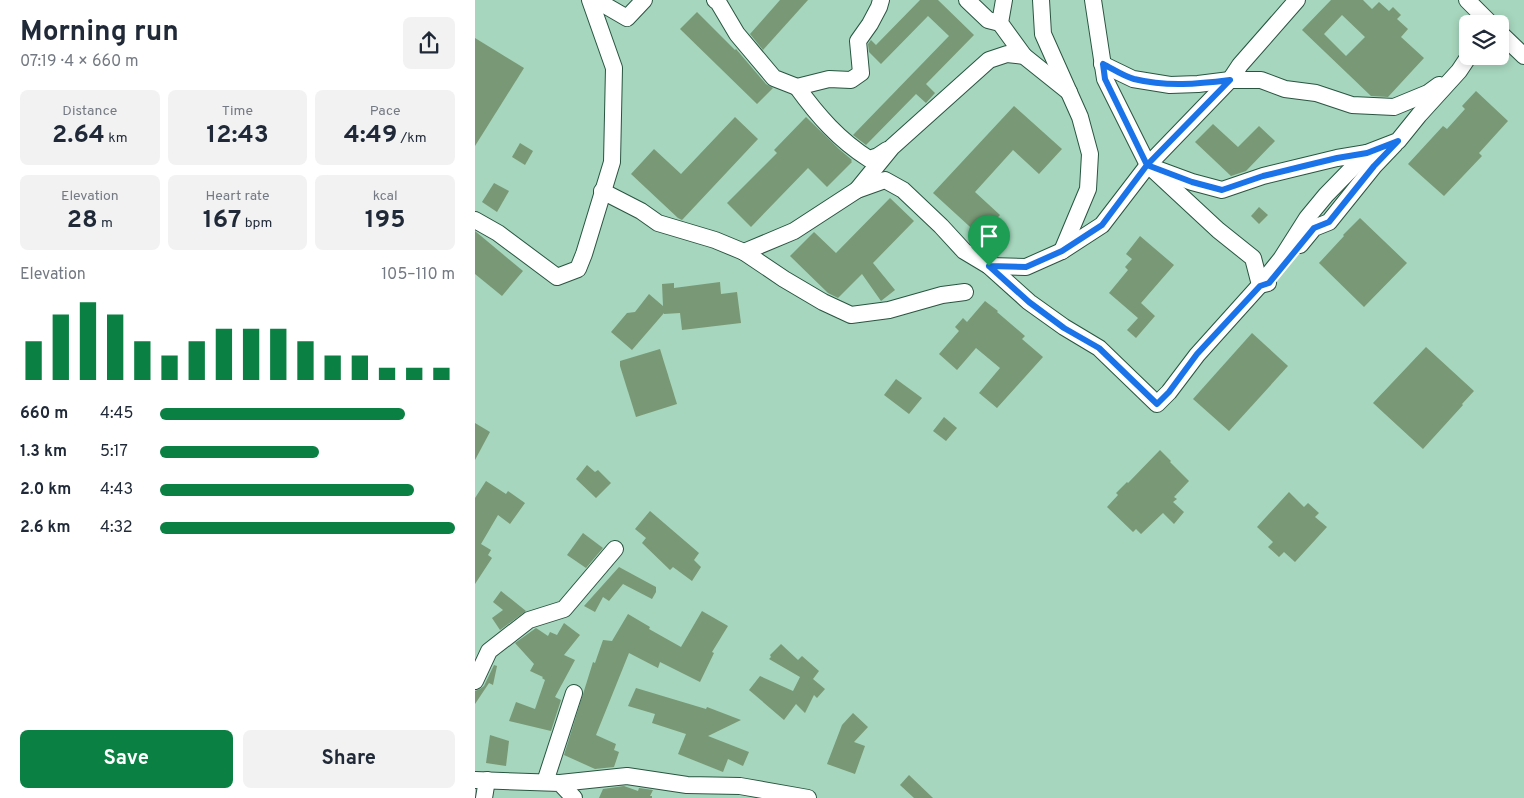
<!DOCTYPE html>
<meta charset="utf-8">
<style>
:root{--surface:#fff;--page:#f2f2f3;--text:#1f2937;--muted:#747a83;--accent:#0b8043}
body{margin:0;font-family:Overpass,sans-serif;background:var(--page);color:var(--text);height:100vh;display:flex;flex-direction:column;font-size:19px;white-space:nowrap}
*{box-sizing:border-box;margin:0}
p{font-size:16px;color:var(--muted)}
.icon{flex:none;width:28px;height:28px;fill:none;stroke:currentColor;stroke-width:2;stroke-linecap:round;stroke-linejoin:round}
.map{position:relative;flex:1;overflow:hidden}
.side{display:flex;flex-direction:column;background:var(--surface);width:475px}
.side>*{flex:none}
.buttons{position:absolute;left:984px;top:15px;display:grid;gap:10px}
.buttons a{display:grid;place-items:center;width:50px;height:50px;border-radius:8px;background:var(--surface);box-shadow:0 2px 8px #0003;font-size:25px}
.pin{position:absolute;display:grid;place-items:center;width:42px;height:42px;color:#fff;margin:-51px -21px;border-radius:50% 50% 50% 0;rotate:-45deg;box-shadow:0 0 5px #0007}
.pin .icon{rotate:45deg}
.round{display:grid;place-items:center;flex:none;width:52px;height:52px;border-radius:8px;background:var(--page)}
.summary{display:flex;align-items:center;justify-content:space-between;height:85px;padding:0 20px}
h1{font-size:28px;font-weight:700;line-height:38px}
.figures{display:grid;grid-template-columns:repeat(3,1fr);gap:8px;height:85px;padding:5px 20px}
.figures div{display:grid;align-content:center;border-radius:8px;background:var(--page);text-align:center}
.figures b{font-size:25px;font-weight:700}
.figures small{font-size:14px;font-weight:400}
.figures p{font-size:14px}
.chart{height:140px;padding:10px 20px}
.chart p{display:flex;justify-content:space-between}
.chart svg{width:100%;height:90px;margin-top:5px;stroke:var(--accent);stroke-width:6}
.cta{display:flex;gap:10px;margin-top:auto;padding:10px 20px}
.cta a{flex:1;height:58px;border-radius:8px;background:var(--accent);color:#fff;font-size:20px;font-weight:700;line-height:58px;text-align:center}
.cta a+a{background:var(--page);color:var(--text)}
ul{padding:0 20px;list-style:none;font-size:16px}
li{display:grid;grid-template-columns:80px 60px 1fr;align-items:center;height:38px}
li i{height:12px;border-radius:6px;background:var(--accent)}
main{display:flex;flex:1;min-height:0}
.map>svg:first-child{display:block}
.building{fill:#799875;fill-rule:evenodd}
.lines{fill:none;stroke-linecap:round;stroke-linejoin:round}
.minor-casing{stroke:#285540;stroke-width:18}
.minor{stroke:#fff;stroke-width:16}
.route-casing{stroke:#fff;stroke-width:10}
.route{stroke:#1a73e8;stroke-width:6}
</style>
<main>
<section class="side">
<div class="summary"><div><h1>Morning run</h1><p>07:19 · 4 × 660 m</p></div><a class="round"><svg class="icon" aria-label="share" viewBox="0 0 24 24"><path d="M12 15V3M7 8l5-5 5 5M5 13v7h14v-7"/></svg></a></div>
<div class="figures">
<div><p>Distance</p><b>2.64<small> km</small></b></div>
<div><p>Time</p><b>12:43</b></div>
<div><p>Pace</p><b>4:49<small> /km</small></b></div>
</div>
<div class="figures">
<div><p>Elevation</p><b>28<small> m</small></b></div>
<div><p>Heart rate</p><b>167<small> bpm</small></b></div>
<div><p>kcal</p><b>195</b></div>
</div>
<div class="chart"><p><span>Elevation</span>105–110 m</p>
<svg viewBox="0 0 160 44" preserveAspectRatio="none"><path d="M5 44V25M15 44V12M25 44V6M35 44V12M45 44V25M55 44V32M65 44V25M75 44V19M85 44V19M95 44V19M105 44V25M115 44V32M125 44V32M135 44V38M145 44V38M155 44V38"/></svg>
</div>
<ul>
<li><b>660 m</b>4:45<i style="width:83%"></i></li>
<li><b>1.3 km</b>5:17<i style="width:54%"></i></li>
<li><b>2.0 km</b>4:43<i style="width:86%"></i></li>
<li><b>2.6 km</b>4:32<i style="width:100%"></i></li>
</ul>
<div class="cta"><a>Save</a><a>Share</a></div>
</section>
<div class="map">
<svg width="1049" height="798" viewBox="0 0 1049 798">
<rect width="100%" height="100%" fill="#a6d6bd"/>
<g class="building">
<polygon points="305,0 333,0 288,50 275,34"/>
<polygon points="445,0 463,0 499,35 451,84 460,93 451,103 441,94 391,145 378,135 474,36 453,16 406,64 394,52 393,44 396,40 401,45"/>
<path d="M856,0H888L897,9L904,2L914,11L918,7L926,15L922,19L933,29L926,37L949,58L913,97L896,96L827,30ZM867,15L890,37L871,56L849,34Z"/>
<polygon points="222,12 260,50 261,49 291,84 298,88 282,104 205,29"/>
<polygon points="0,38 49,68 0,146"/>
<polygon points="1001,91 1033,121 1004,153 1007,156 969,196 933,164 968,126 972,129 990,109 987,106"/>
<polygon points="539,106 587,149 564,174 538,150 500,192 525,215 505,236 458,193"/>
<polygon points="260,117 283,139 207,220 203,218 156,174 179,149 206,174"/>
<polygon points="331,117 364,149 377,160 376,161 377,162 352,187 333,168 276,227 252,203 302,153 299,150"/>
<polygon points="738,124 763,147 784,126 800,141 771,171 756,176 720,142"/>
<polygon points="45,143 58,151 50,165 37,157"/>
<polygon points="19,183 34,191 22,212 7,202"/>
<polygon points="415,198 439,221 398,263 420,290 406,301 387,274 363,298 353,293 315,256 339,232 361,253"/>
<polygon points="784,207 793,215 784,224 776,216"/>
<polygon points="885,218 932,263 889,307 844,263 869,236 868,235"/>
<polygon points="0,231 48,271 27,296 0,274"/>
<polygon points="665,236 699,265 666,303 680,316 661,338 652,330 663,318 634,293 653,270 650,267 657,259 651,254"/>
<polygon points="245,282 246,294 262,292 266,323 207,330 205,313 189,314 189,313 157,350 136,332 152,313 160,312 174,294 188,306 187,284 199,283 199,288"/>
<polygon points="510,301 523,311 522,312 550,336 547,339 568,357 522,408 504,393 525,368 501,348 482,370 464,354 484,331 480,327 488,318 492,322"/>
<polygon points="777,333 813,366 754,431 718,399"/>
<polygon points="951,347 999,391 987,404 988,405 948,449 898,403"/>
<polygon points="185,349 202,404 161,417 145,366 145,361"/>
<polygon points="421,379 447,398 434,414 409,395"/>
<polygon points="469,417 482,428 471,441 458,431"/>
<polygon points="0,423 15,432 0,460"/>
<polygon points="685,450 696,461 695,462 714,481 699,497 702,499 698,502 709,512 699,524 688,513 666,534 661,529 658,532 632,507 643,495 641,493 652,482 653,483"/>
<polygon points="112,465 120,472 123,470 136,483 121,498 101,479"/>
<polygon points="11,481 31,494 33,491 50,503 35,524 23,515 6,544 16,550 13,555 17,558 0,584 0,498"/>
<polygon points="814,492 829,507 833,503 844,513 840,517 852,527 820,562 809,552 804,557 793,547 798,542 782,527"/>
<polygon points="175,511 224,553 219,560 226,567 217,581 198,567 195,570 167,543 171,538 160,529"/>
<polygon points="108,533 128,548 111,568 92,555"/>
<polygon points="144,567 181,587 181,592 177,599 148,584 134,601 128,597 120,612 109,606"/>
<polygon points="26,591 51,611 25,630 17,618 28,610 18,602"/>
<polygon points="227,611 253,626 237,652 239,653 225,682 185,662 183,668 154,653 121,735 141,744 139,750 144,752 139,767 120,769 89,755 118,662 120,663 128,640 137,641 153,614 175,627 174,629 206,647"/>
<polygon points="89,623 105,635 89,655 100,660 80,697 86,700 76,731 34,721 41,702 60,709 70,680 67,678 68,677 55,671 59,664 40,643 61,628 73,636 75,632 82,635"/>
<polygon points="306,644 323,660 327,656 344,671 338,679 350,689 342,698 339,695 330,713 321,704 309,720 274,690 285,676 318,691 325,677 294,659 296,657 295,655"/>
<polygon points="19,665 22,666 18,685 14,683 0,704 0,691 5,689 9,686"/>
<polygon points="161,688 231,709 232,707 266,720 233,736 274,752 268,766 253,759 248,772 203,754 211,734 177,723 180,714 153,706"/>
<polygon points="378,713 393,727 379,742 390,746 380,774 352,764 367,725"/>
<polygon points="15,735 34,741 31,766 11,763"/>
<polygon points="434,775 458,798 439,798 425,785"/>
<polygon points="149,786 163,791 164,788 178,790 175,796 177,796 177,798 124,798 128,789"/>
</g>
<g class="lines">
<g class="minor-casing">
<g id="minor">
<polyline points="121,0 152,18 169,0"/>
<polyline points="240,0 243,2 262,34 299,78 322,87 354,79 376,80 386,73 383,41 395,24 404,7 406,0"/>
<polyline points="492,0 513,20 525,23"/>
<polyline points="529,0 525,23 549,56"/>
<polyline points="566,0 568,34 605,117 615,154 613,189 587,251"/>
<polyline points="618,0 630,79 673,165 743,230 778,258 785,285 793,283"/>
<polyline points="992,0 1016,24"/>
<polyline points="1025,33 1049,56"/>
<polyline points="627,64 658,79 695,85 723,84 755,80 786,80 810,89 841,93 877,105 919,107 953,93 964,85"/>
<path d="M322,87C343,116 364,140 394,159L403,156L412,150"/>
<polyline points="679,168 717,182 747,190 788,176 829,166 862,158 892,153"/>
<polyline points="382,190 417,147 514,60 532,54 549,56 594,92"/>
<polyline points="127,191 166,211 183,223 240,240 269,252 319,231 382,190 410,180 428,190 466,226 489,251 514,266 554,302 589,327 624,348 682,404 694,392 722,355 785,285 806,259 832,218 851,195 892,153 923,141 944,115 984,71 994,56"/>
<polyline points="0,220 23,233 82,277 103,269 109,254 137,162 139,68 115,0"/>
<polyline points="825,245 839,228 854,222 899,166 920,144"/>
<polyline points="269,252 309,279 348,302 376,315 414,310 467,295 490,292"/>
<polyline points="514,266 551,267 587,251 627,225 673,165 755,80 765,65 822,0"/>
<polyline points="0,681 14,651 54,620 89,609 140,549"/>
<polyline points="0,780 85,783 99,798"/>
<polyline points="70,782 99,693"/>
<polyline points="85,783 152,776 212,785 265,786 333,798"/>
<polyline points="9,798 12,780"/>
</g>
</g>
<use href="#minor" class="minor"/>
</g>
<g class="lines">
<g class="route-casing">
<path id="route" d="M514,266L554,302L589,328L624,348L682,404L694,392L722,354L785,286L794,283L839,228L854,222L899,166L923,141L892,153L862,158L829,166L788,176L747,190L717,182L672,165L755,80C723,84 692,87 659,79C648,76 638,69 628,64L630,79L672,165L627,225L587,251L551,267L514,266"/>
</g>
<use href="#route" class="route"/>
</g>
</svg>
<div class="buttons">
<a><svg class="icon" aria-label="layers" viewBox="0 0 24 24"><path d="M12 4l9 5-9 5-9-5zM3 14l9 5 9-5"/></svg></a>
</div>
<div class="pin" style="left:514px;top:266px;background:#1e9e55"><svg class="icon" aria-label="arrive" viewBox="0 0 24 24"><path d="M6 21V4h12l-3 4 3 4H6"/></svg></div>
</div>
</main>
